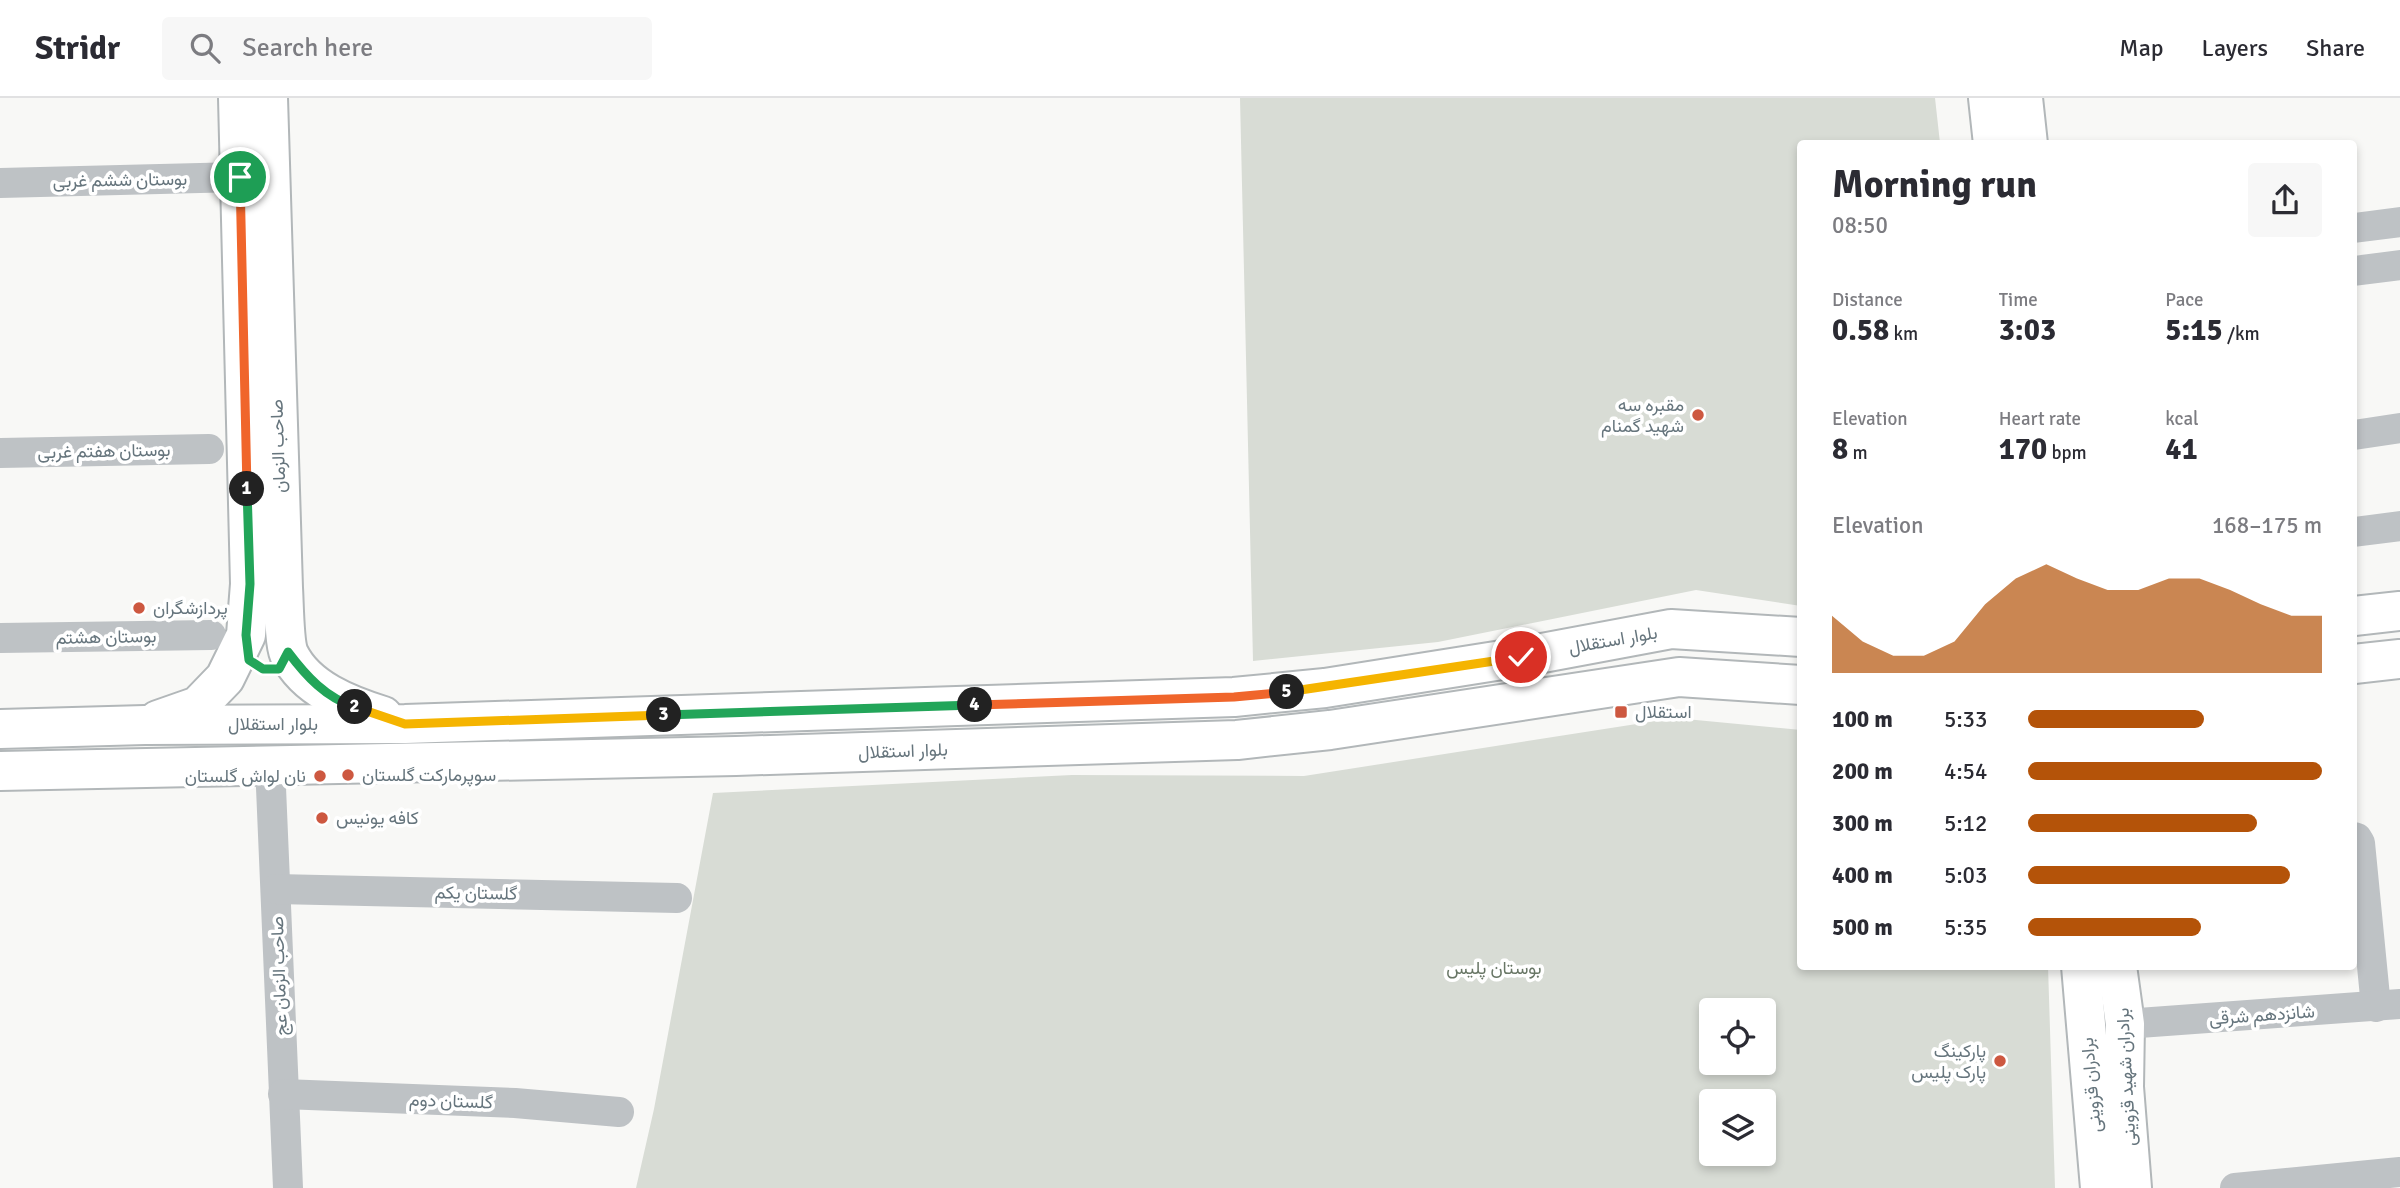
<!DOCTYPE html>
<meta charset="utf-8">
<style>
:root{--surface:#fff;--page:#f7f7f7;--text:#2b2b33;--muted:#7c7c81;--line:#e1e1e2;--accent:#b45309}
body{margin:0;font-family:Signika,Vazirmatn,sans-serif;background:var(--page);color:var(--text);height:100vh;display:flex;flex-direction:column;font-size:26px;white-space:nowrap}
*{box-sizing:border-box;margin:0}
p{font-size:23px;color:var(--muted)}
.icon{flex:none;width:38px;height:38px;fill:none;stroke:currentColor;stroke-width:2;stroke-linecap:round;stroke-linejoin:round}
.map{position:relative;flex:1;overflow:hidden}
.side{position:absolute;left:1797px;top:42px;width:560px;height:830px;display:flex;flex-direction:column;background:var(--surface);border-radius:7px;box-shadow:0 4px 10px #0003}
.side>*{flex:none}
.tools{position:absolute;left:1699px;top:900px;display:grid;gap:14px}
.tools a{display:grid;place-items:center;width:77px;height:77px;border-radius:7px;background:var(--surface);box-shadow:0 4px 10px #0003;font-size:35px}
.pin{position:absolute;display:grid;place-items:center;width:60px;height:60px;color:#fff;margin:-30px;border:4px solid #fff;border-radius:50%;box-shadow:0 2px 7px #0007}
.km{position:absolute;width:35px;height:35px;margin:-18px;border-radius:50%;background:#222;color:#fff;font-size:19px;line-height:35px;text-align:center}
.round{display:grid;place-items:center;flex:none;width:74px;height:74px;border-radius:7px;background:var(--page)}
.summary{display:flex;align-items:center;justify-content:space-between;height:119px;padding:0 35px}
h1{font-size:38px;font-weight:700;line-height:52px}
.figures{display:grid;grid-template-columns:repeat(3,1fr);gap:10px;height:119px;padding:7px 35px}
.figures div{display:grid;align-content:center}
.figures b{font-size:30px;font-weight:700}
.figures small{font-size:19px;font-weight:400}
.figures p{font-size:19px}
.chart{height:196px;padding:14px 35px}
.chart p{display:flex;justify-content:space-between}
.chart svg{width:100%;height:126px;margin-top:7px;fill:var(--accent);opacity:.7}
ul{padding:0 35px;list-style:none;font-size:23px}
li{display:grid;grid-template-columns:112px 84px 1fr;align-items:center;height:52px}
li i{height:18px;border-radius:9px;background:var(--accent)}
header{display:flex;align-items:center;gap:42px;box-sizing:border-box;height:98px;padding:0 35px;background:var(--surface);border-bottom:2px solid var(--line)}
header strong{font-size:33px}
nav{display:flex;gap:38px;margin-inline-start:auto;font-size:24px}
.search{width:490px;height:63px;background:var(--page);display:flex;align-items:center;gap:18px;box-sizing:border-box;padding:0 24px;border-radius:7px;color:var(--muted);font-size:26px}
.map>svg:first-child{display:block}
.green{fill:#d8dcd5;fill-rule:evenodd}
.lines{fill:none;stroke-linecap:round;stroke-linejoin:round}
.major-casing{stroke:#b2b7b9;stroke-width:42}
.minor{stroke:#bec2c5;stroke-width:30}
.major{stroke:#fff;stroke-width:38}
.split-1-casing{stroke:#fff;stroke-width:14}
.split-2-casing{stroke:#fff;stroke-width:14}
.split-3-casing{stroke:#fff;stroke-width:14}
.split-4-casing{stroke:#fff;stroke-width:14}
.split-5-casing{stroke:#fff;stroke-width:14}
.split-6-casing{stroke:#fff;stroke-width:14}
.split-1{stroke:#f0652b;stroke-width:9}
.split-2{stroke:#22a559;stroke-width:9}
.split-3{stroke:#f5b400;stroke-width:9}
.split-4{stroke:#22a559;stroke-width:9}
.split-5{stroke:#f0652b;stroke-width:9}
.split-6{stroke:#f5b400;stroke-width:9}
.poi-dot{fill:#cd5840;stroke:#fff;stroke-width:2.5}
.labels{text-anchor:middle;stroke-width:7;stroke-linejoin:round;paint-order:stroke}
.street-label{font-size:18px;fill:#66757d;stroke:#fff}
.poi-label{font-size:18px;fill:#66757d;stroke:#fff;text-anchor:start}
.park-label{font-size:18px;fill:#687665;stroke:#fff}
</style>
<header>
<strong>Stridr</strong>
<div class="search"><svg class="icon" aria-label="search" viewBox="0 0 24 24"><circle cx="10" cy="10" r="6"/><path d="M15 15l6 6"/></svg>Search here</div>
<nav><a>Map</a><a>Layers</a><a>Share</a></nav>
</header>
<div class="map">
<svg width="2400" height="1090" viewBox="0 0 2400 1090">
<rect width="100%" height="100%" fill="#f8f8f6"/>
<g class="green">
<polygon points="1240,0 1935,0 1940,45 1801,46 1801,508 1696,492 1438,544 1253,563"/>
<path d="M1675,620L1801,632V868H2048L2055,1090H636L654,1011L713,695L1072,677L1304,678ZM1712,912H1764V964H1712ZM1712,1003H1764V1055H1712Z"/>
</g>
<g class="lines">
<g class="major-casing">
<g id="major">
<path d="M268,0L283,490C284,505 284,544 289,556C306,591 348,607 383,618"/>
<polyline points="1988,0 1993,46"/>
<polyline points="2023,0 2028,46"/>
<polyline points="2354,518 2400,513"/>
<polyline points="2354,566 2400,561"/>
<polyline points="158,622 198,608 225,580 246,537 250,486 238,0"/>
<polyline points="0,631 145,627 405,626 1234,599 1325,590 1521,559 1671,531 1801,539"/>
<polyline points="0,673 736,658 1237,642 1330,632 1679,579 1801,587"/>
<polyline points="2081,868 2100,1090"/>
<polyline points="2117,868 2125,926 2124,989 2132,1090"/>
</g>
</g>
<g class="minor">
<polyline points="0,85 240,79"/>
<polyline points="2354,130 2400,124"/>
<polyline points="2354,173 2400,167"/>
<polyline points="2354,337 2400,330"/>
<polyline points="0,355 209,351"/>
<polyline points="2354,434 2400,428"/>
<polyline points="0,540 211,537"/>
<polyline points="270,666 288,1090"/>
<polyline points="2354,739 2357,740 2360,745 2376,909"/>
<polyline points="276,791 677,800"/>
<polyline points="2125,926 2400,906"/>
<polyline points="283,996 515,1005 619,1014"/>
<polyline points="2235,1090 2400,1074"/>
</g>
<use href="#major" class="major"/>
</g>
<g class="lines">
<g class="split-1-casing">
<polyline id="split-1" points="240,79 247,391"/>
</g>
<g class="split-2-casing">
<path id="split-2" d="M247,391L250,486L246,537L249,562L263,571H279L288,554C306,578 326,600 355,609"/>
</g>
<g class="split-3-casing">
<polyline id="split-3" points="355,609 405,626 664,617"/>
</g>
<g class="split-4-casing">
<polyline id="split-4" points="664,617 975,607"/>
</g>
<g class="split-5-casing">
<polyline id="split-5" points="975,607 1234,599 1287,594"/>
</g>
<g class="split-6-casing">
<polyline id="split-6" points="1287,594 1521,559"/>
</g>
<use href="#split-1" class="split-1"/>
<use href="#split-2" class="split-2"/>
<use href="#split-3" class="split-3"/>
<use href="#split-4" class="split-4"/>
<use href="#split-5" class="split-5"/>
<use href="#split-6" class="split-6"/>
</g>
<g class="poi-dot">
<circle cx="1698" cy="317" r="7"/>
<circle cx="139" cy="510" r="7"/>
<rect x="1614" y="607" width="14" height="14" rx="3.5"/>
<circle cx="348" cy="677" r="7"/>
<circle cx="320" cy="678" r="7"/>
<circle cx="322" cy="720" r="7"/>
<circle cx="2000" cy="963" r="7"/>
</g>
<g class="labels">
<g class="street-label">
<text transform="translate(120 82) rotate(-1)" y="6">بوستان ششم غربی</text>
<text transform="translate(278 348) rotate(-92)" y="6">صاحب الزمان</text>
<text transform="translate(104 353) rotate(-1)" y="6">بوستان هفتم غربی</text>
<text transform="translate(106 539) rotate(-1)" y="6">بوستان هشتم</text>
<text transform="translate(1613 542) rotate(-10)" y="6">بلوار استقلال</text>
<text x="273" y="632">بلوار استقلال</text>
<text transform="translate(903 653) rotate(-2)" y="6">بلوار استقلال</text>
<text transform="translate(476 795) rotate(1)" y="6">گلستان یکم</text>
<text transform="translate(279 878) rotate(-92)" y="6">صاحب الزمان عج</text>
<text transform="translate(2262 917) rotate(-4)" y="6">شانزدهم شرقی</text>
<text transform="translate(2126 979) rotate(-93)" y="6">برادران شهید قزوینی</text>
<text transform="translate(2091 987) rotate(-95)" y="6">برادران قزوینی</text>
<text transform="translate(451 1003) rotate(2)" y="6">گلستان دوم</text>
</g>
<g class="poi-label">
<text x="1684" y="313" text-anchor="end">مقبره سه<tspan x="1684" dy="21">شهید گمنام</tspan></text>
<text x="153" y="516">پردازشگران</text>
<text x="1635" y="620">استقلال</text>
<text x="362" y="683">سوپرمارکت گلستان</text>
<text x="306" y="684" text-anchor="end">نان لواش گلستان</text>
<text x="336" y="726">کافه یونیس</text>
<text x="1986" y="959" text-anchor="end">پارکینگ<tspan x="1986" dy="21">پارک پلیس</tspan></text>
</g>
<g class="park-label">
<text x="1494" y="876">بوستان پلیس</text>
</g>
</g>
</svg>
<div class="tools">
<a><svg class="icon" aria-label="locate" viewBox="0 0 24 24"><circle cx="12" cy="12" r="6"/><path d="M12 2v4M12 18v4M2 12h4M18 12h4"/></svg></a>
<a><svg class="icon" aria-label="layers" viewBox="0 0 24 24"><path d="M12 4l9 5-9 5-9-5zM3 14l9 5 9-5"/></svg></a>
</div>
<div class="pin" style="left:240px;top:79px;background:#1e9e55"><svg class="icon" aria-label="arrive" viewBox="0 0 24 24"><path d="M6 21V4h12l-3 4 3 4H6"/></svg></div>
<div class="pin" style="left:1521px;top:559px;background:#d93025"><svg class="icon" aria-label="check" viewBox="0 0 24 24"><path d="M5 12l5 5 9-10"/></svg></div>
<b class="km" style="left:247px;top:391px">1</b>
<b class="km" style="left:355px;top:609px">2</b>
<b class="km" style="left:664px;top:617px">3</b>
<b class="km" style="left:975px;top:607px">4</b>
<b class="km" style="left:1287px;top:594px">5</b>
<section class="side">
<div class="summary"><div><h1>Morning run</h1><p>08:50</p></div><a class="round"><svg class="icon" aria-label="share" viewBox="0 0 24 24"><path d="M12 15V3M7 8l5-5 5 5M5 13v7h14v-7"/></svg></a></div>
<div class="figures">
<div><p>Distance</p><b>0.58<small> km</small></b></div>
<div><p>Time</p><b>3:03</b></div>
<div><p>Pace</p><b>5:15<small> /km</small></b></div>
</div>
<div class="figures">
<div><p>Elevation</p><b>8<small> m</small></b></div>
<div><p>Heart rate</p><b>170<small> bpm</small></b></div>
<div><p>kcal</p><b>41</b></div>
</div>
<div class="chart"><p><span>Elevation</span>168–175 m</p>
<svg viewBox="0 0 160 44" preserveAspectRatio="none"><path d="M0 44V24L10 33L20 38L30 38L40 33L50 20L60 11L70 6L80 11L90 15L100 15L110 11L120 11L130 15L140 20L150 24L160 24V44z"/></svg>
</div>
<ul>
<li><b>100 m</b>5:33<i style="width:60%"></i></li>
<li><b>200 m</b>4:54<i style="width:100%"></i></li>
<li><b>300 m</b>5:12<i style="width:78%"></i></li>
<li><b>400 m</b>5:03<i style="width:89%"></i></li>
<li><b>500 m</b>5:35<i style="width:59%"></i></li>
</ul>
</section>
</div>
